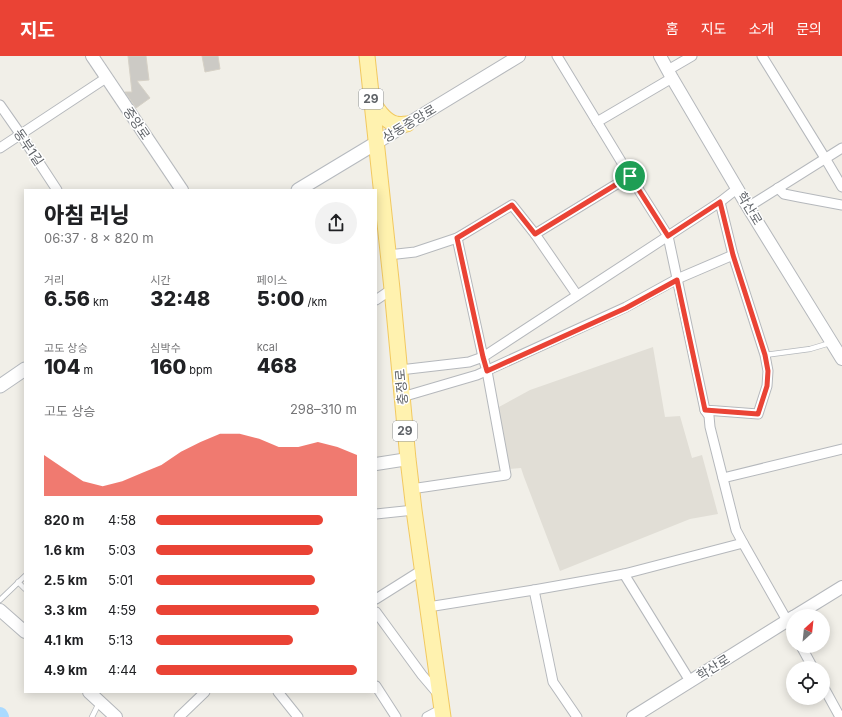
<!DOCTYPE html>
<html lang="ko">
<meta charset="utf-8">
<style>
:root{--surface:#fff;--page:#f2f2f2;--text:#202124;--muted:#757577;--accent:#ea4335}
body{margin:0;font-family:Inter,"Noto Sans KR",sans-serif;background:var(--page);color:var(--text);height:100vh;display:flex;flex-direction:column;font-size:15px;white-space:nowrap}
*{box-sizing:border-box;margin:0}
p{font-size:13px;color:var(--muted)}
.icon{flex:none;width:22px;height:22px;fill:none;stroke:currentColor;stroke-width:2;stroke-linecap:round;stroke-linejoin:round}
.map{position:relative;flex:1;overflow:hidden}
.side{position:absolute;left:24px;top:133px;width:353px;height:504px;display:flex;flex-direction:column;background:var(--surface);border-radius:0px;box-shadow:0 2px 10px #0003}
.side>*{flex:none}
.needle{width:26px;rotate:27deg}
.fabs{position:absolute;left:786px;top:553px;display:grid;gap:8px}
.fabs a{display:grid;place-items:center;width:44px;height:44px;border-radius:50%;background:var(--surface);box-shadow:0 2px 10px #0003;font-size:20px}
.pin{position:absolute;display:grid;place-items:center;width:34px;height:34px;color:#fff;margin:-17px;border:2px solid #fff;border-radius:50%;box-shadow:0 1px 4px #0007}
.round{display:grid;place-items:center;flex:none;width:42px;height:42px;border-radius:21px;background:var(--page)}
.headline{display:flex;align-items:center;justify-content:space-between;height:68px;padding:0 20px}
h1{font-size:22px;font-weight:800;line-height:30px}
.stats{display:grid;grid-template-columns:repeat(3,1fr);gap:6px;height:68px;padding:4px 20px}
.stats div{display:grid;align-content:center}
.stats b{font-size:20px;font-weight:800}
.stats small{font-size:11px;font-weight:400}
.stats p{font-size:11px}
.chart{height:112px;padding:8px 20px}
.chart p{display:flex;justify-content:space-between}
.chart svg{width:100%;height:72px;margin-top:4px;fill:var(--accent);opacity:.7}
ul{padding:0 20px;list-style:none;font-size:13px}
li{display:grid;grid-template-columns:64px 48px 1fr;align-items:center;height:30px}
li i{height:10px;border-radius:5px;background:var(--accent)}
header{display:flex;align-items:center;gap:24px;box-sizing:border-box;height:56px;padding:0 20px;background:var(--accent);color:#fff}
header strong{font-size:19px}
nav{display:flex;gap:22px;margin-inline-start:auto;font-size:14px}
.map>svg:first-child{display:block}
.education{fill:#e1ded6}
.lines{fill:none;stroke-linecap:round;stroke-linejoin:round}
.river{stroke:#aadaff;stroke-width:16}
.building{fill:#cccac5;stroke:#d6d1c6}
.service-casing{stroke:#b5b8bc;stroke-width:6}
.minor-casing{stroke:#b5b8bc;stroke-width:11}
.tertiary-casing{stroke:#b5b8bc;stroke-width:14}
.secondary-casing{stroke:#b6babf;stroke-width:15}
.primary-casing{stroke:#f2c960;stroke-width:17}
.service{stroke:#fff;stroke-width:4.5}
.minor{stroke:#fff;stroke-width:9}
.tertiary{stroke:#fff;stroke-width:12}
.secondary{stroke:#fff;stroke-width:13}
.primary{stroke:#fff2af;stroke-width:15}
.route-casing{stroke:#fff;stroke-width:8}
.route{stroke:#ea4335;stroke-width:5}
.labels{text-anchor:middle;stroke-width:3;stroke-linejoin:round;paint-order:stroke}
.shield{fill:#fff;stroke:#8f9295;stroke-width:1}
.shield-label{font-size:12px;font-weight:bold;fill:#5f6368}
.street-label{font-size:13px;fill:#5f6368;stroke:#fff}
</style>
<header>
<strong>지도</strong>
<nav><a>홈</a><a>지도</a><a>소개</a><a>문의</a></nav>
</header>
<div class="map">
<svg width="842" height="661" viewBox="0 0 842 661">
<rect width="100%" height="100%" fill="#f1efe8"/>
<polygon class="education" points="653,291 665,361 680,360 692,402 702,399 718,458 690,463 560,515 524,421 521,412 509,413 497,352 530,334"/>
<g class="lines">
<polyline class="river" points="0,659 1,661"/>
</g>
<g class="building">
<polygon points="128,0 146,0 149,24 137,25 150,42 136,52 125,36 132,36"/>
<polygon points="202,0 218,0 220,13 205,16"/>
</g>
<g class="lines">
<g class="service-casing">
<g id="service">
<polyline points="765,299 810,293 830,287"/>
<polyline points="18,526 25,533"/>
<polyline points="0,544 25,520"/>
<polyline points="92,661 99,647"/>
</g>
</g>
<g class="minor-casing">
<g id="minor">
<polyline points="762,0 825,102 842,131"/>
<polyline points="668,14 692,0"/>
<polyline points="0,49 21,79 57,134"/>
<polyline points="597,66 672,22"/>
<polyline points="0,92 106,22"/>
<polyline points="630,120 668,180 705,354 758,358 767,330 768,315 765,299 733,199 720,146"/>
<polyline points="778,132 784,138 799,141 842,149"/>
<polyline points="748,151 842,92"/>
<polyline points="535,178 577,239"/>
<polyline points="388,199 415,196 457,182 512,149 535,178 630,120 557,0"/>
<polyline points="376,244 392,233"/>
<polyline points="400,314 469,306 483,301 668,180 720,146 738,132"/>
<polyline points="402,341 477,319 626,251 677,223 733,199"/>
<polyline points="705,354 709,360 710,371 736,474 743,487"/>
<polyline points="723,422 842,393"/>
<polyline points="411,433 506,419 487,315 483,301 457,182"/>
<polyline points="376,458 414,454"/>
<polyline points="624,518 690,625"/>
<polyline points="534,534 553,626 577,661"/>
<polyline points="376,543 422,514"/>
<polyline points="428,551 534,534 624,518 743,487 793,575"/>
<polyline points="376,556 422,619 439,639"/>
<polyline points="801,590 813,612"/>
<polyline points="376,630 396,661"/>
<polyline points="823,630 840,661"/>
<polyline points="278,636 298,661"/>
<polyline points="179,661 205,636"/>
<polyline points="427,661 442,653"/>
</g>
</g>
<g class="tertiary-casing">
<g id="tertiary">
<polyline points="92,0 182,134"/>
<polyline points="660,0 672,22 748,151 842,303"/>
<polyline points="376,87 519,0"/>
<polyline points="376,408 408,403"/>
<polyline points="0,554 25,576"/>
<polyline points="795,560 842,531"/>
<polyline points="89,636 116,661"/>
<polyline points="633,661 793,561"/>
</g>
</g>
<g class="secondary-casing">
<g id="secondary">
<polyline points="298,134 376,87"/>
<polyline points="0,330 25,313"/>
</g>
</g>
<g class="primary-casing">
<g id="primary">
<polyline points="367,0 392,233 408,403 414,454 443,661"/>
<path d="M372,45C378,54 385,66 396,68C400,69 404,68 407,68"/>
</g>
</g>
<use href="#service" class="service"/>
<use href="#minor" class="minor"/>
<use href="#tertiary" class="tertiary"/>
<use href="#secondary" class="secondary"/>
<use href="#primary" class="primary"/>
</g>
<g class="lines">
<g class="route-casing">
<polygon id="route" points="630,120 668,180 720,146 733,199 765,299 768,315 767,330 758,358 705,354 677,224 626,252 487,315 483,301 457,182 512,149 535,178"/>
</g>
<use href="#route" class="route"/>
</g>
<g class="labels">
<g class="shield">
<rect x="359" y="33" width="24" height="20" rx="3"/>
<rect x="393" y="365" width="24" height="20" rx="3"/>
</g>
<g class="shield-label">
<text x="371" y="47">29</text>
<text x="405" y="379">29</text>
</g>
<g class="street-label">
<text transform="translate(137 67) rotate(56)" y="5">중앙로</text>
<text transform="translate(409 67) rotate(-31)" y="5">상동중앙로</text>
<text transform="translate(29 91) rotate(56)" y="5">동부1길</text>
<text transform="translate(750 152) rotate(59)" y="5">학산로</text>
<text transform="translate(401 331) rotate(-95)" y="5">충정로</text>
<text transform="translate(713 611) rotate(-32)" y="5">학산로</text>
</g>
</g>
</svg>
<div class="fabs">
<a><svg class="needle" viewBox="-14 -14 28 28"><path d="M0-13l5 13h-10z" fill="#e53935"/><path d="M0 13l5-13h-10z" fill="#757577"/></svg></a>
<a><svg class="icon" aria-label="locate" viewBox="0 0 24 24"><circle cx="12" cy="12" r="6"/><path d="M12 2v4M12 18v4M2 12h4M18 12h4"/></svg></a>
</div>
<div class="pin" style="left:630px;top:120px;background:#1e9e55"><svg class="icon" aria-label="arrive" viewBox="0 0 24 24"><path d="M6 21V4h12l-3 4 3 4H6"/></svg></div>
<section class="side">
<div class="headline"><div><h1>아침 러닝</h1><p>06:37 · 8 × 820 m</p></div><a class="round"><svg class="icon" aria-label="share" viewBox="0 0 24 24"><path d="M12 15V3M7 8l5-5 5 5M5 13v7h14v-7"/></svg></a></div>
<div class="stats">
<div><p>거리</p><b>6.56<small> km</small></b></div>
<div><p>시간</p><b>32:48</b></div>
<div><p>페이스</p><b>5:00<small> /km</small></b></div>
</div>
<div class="stats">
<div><p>고도 상승</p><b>104<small> m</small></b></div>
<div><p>심박수</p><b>160<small> bpm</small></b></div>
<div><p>kcal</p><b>468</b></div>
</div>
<div class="chart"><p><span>고도 상승</span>298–310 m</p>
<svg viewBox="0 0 160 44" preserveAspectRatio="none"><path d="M0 44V19L10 27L20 35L30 38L40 35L50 30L60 25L70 17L80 11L90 6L100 6L110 9L120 14L130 14L140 11L150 14L160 19V44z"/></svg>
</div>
<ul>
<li><b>820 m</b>4:58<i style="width:83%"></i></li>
<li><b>1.6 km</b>5:03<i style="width:78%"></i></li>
<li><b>2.5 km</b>5:01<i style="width:79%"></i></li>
<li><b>3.3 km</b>4:59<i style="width:81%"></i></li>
<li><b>4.1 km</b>5:13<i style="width:68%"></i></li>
<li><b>4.9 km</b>4:44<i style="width:100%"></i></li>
</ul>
</section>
</div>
